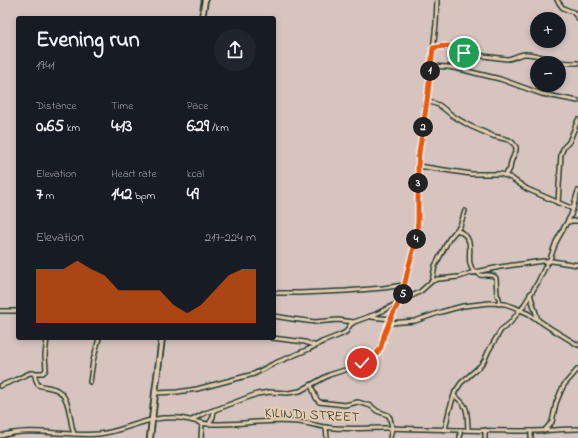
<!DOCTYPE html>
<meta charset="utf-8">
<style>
:root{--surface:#171b24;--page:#20242c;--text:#f1f3f6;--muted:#9ea1a6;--accent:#ea580c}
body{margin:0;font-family:"Indie Flower",sans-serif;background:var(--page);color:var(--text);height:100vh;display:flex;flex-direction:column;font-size:15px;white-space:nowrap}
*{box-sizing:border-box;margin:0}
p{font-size:13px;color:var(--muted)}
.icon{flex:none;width:22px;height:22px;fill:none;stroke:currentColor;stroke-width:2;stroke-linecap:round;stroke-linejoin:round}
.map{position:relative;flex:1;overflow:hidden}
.details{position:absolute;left:16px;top:16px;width:260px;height:324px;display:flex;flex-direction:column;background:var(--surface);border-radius:4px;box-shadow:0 2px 6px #0003}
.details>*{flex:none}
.buttons{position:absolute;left:530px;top:12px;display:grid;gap:8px}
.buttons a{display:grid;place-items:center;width:36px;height:36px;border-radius:50%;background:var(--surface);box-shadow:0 2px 6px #0003;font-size:20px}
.pin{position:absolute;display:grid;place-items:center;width:34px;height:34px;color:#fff;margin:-17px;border:2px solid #fff;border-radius:50%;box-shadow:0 1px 4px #0007}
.km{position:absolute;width:20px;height:20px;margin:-10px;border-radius:50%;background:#222;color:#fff;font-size:11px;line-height:20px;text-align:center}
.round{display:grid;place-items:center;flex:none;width:42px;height:42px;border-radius:21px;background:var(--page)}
.summary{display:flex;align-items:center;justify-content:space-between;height:68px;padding:0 20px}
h1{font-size:22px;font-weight:700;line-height:30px}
.metrics{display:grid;grid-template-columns:repeat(3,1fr);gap:6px;height:68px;padding:4px 20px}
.metrics div{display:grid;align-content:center}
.metrics b{font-size:17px;font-weight:700}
.metrics small{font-size:11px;font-weight:400}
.metrics p{font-size:11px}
.chart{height:112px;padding:8px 20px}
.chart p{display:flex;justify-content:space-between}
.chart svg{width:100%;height:72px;margin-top:4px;fill:var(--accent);opacity:.7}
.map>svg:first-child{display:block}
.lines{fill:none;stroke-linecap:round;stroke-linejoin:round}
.street-casing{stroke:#1f3d34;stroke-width:6}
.primary-casing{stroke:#1f3d34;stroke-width:8}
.street{stroke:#e8cbaf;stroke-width:3}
.primary{stroke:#e8cbaf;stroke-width:4.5}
.route-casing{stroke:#fff;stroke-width:8}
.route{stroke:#ea580c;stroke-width:5}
.labels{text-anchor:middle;stroke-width:3.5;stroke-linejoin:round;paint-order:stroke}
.street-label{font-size:14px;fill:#1f3d34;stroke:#e8cbaf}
</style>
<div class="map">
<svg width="578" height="438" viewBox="0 0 578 438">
<rect width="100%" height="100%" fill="#d7c4bf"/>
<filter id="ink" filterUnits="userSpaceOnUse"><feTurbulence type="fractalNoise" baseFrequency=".025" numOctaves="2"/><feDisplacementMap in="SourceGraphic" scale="8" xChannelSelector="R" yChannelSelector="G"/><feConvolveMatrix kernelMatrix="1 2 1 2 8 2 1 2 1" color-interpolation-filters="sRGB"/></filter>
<g filter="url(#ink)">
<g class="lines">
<g class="street-casing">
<g id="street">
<polyline points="557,0 562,7 565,9 573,12 578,18"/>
<path d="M433,48C440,46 449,44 456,47C460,50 463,52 468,54L507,59C513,59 518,54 525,54C535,54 546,58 556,61C563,63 570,63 578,63"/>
<polyline points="431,66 448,67 464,70 475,73 500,79 542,94 578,101"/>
<polyline points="427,101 439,105 453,116 470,126 493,136 509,140 513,143 516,147 516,150 511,162 510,169 505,175"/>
<polyline points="418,166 471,174 501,174 511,178 527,189 573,209"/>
<polyline points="558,203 561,154 564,147 569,142 578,120"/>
<polyline points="568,222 572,221 578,221"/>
<path d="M457,230C481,241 461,258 475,273"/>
<polyline points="549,262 556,242 571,215 578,191"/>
<path d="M477,272L480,275C486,276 492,273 496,278L497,295L499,298V304"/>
<polyline points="432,281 435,266 449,239 460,226 465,211"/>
<polyline points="274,293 300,293 346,291 383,288 404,285"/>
<polyline points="530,294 538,320"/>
<polyline points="401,299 414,295 421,291 432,281 438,279 459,277 471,273 500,267 543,261 552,261 578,265"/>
<polyline points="521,310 538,282 548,261"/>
<polyline points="0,311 18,311"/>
<polyline points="274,316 292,319 315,322 338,320 354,322"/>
<polyline points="371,317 391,319"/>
<polyline points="390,323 415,321 441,312 463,306 490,303 505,304 514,307 529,314 550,328 578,345"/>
<polyline points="272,338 305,342 316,346"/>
<path d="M34,373L36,380L38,385C44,387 51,387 57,390C71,398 69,420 74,434"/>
<polyline points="90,382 93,361 99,338"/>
<polyline points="311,385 316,398 319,402 345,405 358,402 371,406 377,411 388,415 390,418 392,428 390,438"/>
<polyline points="0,386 15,380 30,373 43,373 45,371 46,369 45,355 47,338"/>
<polyline points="155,393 177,392 197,389 254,374 273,364 309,349 322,342 340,335 346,332 350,325 354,322 376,314 400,302"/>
<path d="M454,396C469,405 467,413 468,430"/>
<polyline points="192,420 205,413 220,408 257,394 270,392 288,393 300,391 329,375 348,369 371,358 378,352 391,318 402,296 409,265 416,241 418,220 418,167 419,153 427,101 436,24 437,0"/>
<polyline points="209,424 213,417 214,410"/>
<polyline points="326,427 327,438"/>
<polyline points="445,430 449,411 455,392 461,383 480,366 484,361 489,350 501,330 510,323 520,310"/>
<polyline points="485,430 485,438"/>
<polyline points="544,431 552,422 556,403 561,391 564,385 578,369"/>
<path d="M0,436C31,426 67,437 99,434C121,432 140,420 163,418C170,418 177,417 184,419C192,420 200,423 208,424C238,425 268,419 298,422C310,423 322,428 334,428C351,429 368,428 385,428C433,429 482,431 530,431C546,431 562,429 578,429"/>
<polyline points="201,438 202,423"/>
<polyline points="460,438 460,430"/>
<polyline points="531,438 531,431"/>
</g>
</g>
<g class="primary-casing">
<g id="primary">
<polyline points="202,18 205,0"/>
<polyline points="150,438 155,393 162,338"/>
</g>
</g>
<use href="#street" class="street"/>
<use href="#primary" class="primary"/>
</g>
</g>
<g class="lines" filter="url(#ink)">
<g class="route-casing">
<path id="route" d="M362,363L376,355L381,347L384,335L391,318L402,296L409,265L416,241L418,220V166L419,153L427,101L433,48C446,45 452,44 464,53"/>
</g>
<use href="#route" class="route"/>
</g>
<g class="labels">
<g class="street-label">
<text transform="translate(312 414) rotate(3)" y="5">KILINDI STREET</text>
</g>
</g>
</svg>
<div class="buttons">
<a>+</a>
<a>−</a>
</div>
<div class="pin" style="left:464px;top:53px;background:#1e9e55"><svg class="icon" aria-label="arrive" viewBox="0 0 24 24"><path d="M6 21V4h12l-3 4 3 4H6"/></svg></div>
<div class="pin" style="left:362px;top:363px;background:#d93025"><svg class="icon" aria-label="check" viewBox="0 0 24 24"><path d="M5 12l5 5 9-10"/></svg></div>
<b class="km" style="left:430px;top:71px">1</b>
<b class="km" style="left:423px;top:127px">2</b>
<b class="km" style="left:418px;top:183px">3</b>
<b class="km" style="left:416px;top:239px">4</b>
<b class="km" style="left:403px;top:294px">5</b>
<section class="details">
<div class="summary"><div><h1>Evening run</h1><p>19:41</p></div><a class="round"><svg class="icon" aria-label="share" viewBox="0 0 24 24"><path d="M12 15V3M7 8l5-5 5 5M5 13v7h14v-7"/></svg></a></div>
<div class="metrics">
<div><p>Distance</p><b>0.65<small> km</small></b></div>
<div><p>Time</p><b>4:13</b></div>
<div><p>Pace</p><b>6:29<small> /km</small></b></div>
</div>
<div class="metrics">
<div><p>Elevation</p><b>7<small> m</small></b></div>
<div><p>Heart rate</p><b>142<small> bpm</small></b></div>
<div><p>kcal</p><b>49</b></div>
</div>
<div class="chart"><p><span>Elevation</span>217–224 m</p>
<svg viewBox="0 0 160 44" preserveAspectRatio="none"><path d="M0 44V11L10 11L20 11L30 6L40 11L50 15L60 24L70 24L80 24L90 24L100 33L110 38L120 33L130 24L140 15L150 11L160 11V44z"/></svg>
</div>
</section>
</div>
